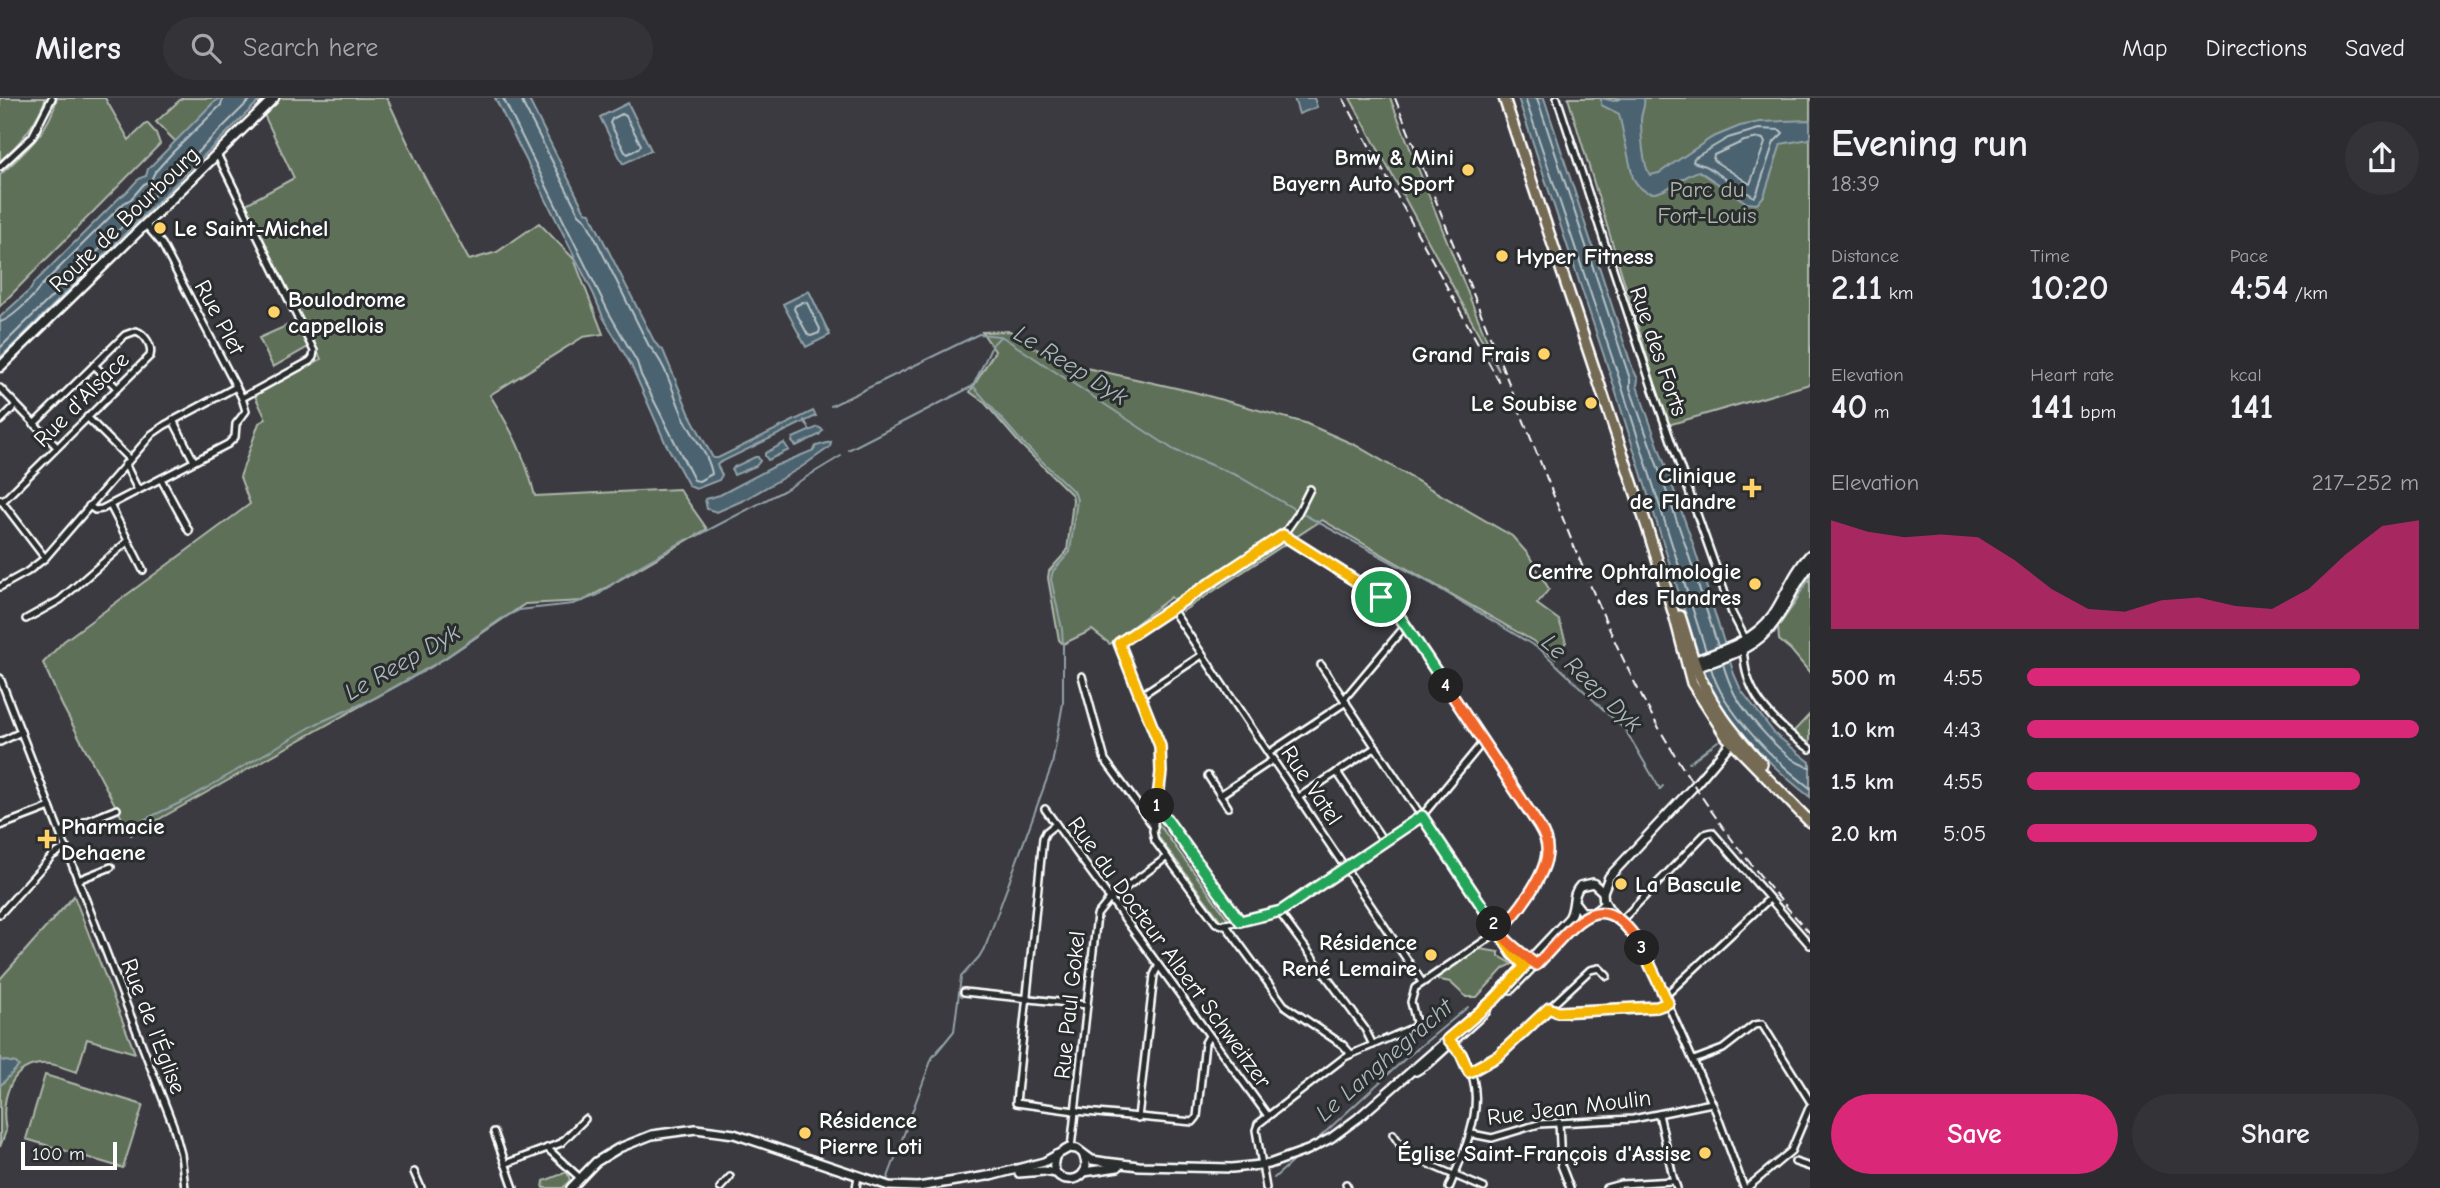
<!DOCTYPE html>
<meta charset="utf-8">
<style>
:root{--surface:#2c2c30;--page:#343438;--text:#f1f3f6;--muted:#a6a7ab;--line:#48484c;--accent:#db2777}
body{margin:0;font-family:"Comic Neue",sans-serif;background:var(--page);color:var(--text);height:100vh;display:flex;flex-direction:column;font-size:26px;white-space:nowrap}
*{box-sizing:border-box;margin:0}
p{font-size:23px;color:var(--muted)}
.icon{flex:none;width:38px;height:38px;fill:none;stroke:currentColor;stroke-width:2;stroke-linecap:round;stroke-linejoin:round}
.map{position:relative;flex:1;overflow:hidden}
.panel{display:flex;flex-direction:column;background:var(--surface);width:630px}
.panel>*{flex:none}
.scale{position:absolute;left:21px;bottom:18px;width:96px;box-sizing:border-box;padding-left:7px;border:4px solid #fff;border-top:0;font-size:19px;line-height:24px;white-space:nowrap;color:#fff;-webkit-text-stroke:5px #2a2d2e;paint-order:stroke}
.pin{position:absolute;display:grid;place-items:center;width:60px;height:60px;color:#fff;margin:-30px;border:4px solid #fff;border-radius:50%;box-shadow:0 2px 7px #0007}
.km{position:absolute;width:35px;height:35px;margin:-18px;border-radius:50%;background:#222;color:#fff;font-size:19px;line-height:35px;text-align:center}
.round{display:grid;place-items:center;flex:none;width:74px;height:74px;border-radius:37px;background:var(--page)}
.headline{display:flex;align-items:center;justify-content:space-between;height:119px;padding:0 21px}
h1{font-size:38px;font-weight:600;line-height:52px}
.figures{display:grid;grid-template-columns:repeat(3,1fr);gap:10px;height:119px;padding:7px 21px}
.figures div{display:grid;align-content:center}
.figures b{font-size:35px;font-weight:600}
.figures small{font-size:19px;font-weight:400}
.figures p{font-size:19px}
.chart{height:196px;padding:14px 21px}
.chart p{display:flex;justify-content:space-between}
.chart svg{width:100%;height:126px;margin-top:7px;fill:var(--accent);opacity:.7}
.action{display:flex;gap:14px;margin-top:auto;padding:14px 21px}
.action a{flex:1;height:80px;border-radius:42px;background:var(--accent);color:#fff;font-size:28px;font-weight:600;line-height:80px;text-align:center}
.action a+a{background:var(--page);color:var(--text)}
ul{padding:0 21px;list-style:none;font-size:23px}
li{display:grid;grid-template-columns:112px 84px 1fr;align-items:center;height:52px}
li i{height:18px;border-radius:9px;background:var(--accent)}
header{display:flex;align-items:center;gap:42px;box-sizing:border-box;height:98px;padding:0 35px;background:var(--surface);border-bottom:2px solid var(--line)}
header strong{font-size:33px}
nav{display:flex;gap:38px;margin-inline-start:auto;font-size:24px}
.search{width:490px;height:63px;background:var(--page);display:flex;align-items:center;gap:18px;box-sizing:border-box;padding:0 24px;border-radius:38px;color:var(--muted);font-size:26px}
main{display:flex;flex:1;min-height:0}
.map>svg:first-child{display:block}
.green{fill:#5e6f58;stroke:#aeb7ac;stroke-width:2}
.water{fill:#4b646f;stroke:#93a2a9;stroke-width:2}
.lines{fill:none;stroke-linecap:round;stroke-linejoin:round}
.shore{stroke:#b7c1c5;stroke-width:2}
.stream{stroke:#93a2a9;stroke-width:2}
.minor-casing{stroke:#fff;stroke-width:10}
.tertiary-casing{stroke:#fff;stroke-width:12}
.secondary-casing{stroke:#fff;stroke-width:13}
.primary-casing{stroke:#fff;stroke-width:14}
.minor{stroke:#2a2d2e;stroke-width:5}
.tertiary{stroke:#2a2d2e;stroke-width:7}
.secondary{stroke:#2a2d2e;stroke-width:8}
.primary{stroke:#746b52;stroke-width:9}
.rail{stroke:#fff;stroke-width:2;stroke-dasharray:10 5;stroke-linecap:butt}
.split-1-casing{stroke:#fff;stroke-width:14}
.split-2-casing{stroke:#fff;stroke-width:14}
.split-3-casing{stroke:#fff;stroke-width:14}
.split-4-casing{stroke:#fff;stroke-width:14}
.split-5-casing{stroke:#fff;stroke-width:14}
.split-1{stroke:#f5b400;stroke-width:9}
.split-2{stroke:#22a559;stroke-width:9}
.split-3{stroke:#f5b400;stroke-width:9}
.split-4{stroke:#f0652b;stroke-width:9}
.split-5{stroke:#22a559;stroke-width:9}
.poi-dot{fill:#ffd166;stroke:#2a2d2e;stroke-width:2.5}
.labels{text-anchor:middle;stroke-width:6;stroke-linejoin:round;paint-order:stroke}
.poi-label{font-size:23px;font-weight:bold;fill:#fff;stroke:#2a2d2e;text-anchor:end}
.park-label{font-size:23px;fill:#aeb7ac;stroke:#2a2d2e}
.street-label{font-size:23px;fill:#fff;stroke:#2a2d2e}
.water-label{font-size:24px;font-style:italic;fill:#aeb9be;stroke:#2a2d2e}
</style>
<header>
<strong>Milers</strong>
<div class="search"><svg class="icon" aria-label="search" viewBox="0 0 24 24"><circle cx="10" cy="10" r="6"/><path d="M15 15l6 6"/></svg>Search here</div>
<nav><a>Map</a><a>Directions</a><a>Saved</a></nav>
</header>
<main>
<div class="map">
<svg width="1810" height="1090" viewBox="0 0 1810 1090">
<rect width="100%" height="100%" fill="#3b3a40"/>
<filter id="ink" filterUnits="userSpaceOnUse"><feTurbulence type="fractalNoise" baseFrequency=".0143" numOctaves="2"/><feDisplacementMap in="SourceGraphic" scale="14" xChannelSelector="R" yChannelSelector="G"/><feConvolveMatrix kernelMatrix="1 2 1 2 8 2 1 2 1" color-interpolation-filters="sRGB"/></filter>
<g filter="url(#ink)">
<g class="green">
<path d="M0,0H46C36,26 21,45 0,63Z"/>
<path d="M57,0H105L129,42L147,25L156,35L160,46L0,208V77C25,54 49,34 57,0Z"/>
<polygon points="182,0 221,0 213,5 176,44 156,24"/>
<path d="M262,0H387L418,67L469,162L497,154L539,125L574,161L603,236L583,239L490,297C512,333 525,357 535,398L679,391L707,431L583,503L525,506L444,561L131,737L62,607L43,565L64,543L250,406L240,379L259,325L266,321L255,298L321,261L246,106L294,80L258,4Z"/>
<polygon points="1350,0 1390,0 1499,273"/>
<polygon points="1568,0 1810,0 1810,286 1668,327"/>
<polygon points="295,224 308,249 273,269 259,240"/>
<polygon points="1010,233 1055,263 1194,294 1305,325 1355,347 1512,438 1528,456 1549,491 1537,506 1559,522 1566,544 1555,560 1533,543 1322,422 1183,513 1171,499 1110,546 1092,532 1063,546 1059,542 1048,480 1049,473 1067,453 1073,402 1072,397 1020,346 984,304 970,294 995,253 982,234"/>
<polygon points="1810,477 1810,575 1791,552 1779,542 1778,529 1797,502 1800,492"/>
<polygon points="1810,616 1810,648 1792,635"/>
<polygon points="1158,725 1228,821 1221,823 1157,737"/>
<path d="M74,798L135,955L87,941L77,974C68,972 59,967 50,966C10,963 0,1001 6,1033L0,1049V881Z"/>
<polygon points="1480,851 1499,854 1499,858 1513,866 1504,870 1477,899 1466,899 1450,884 1435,881 1455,865"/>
<polygon points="45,977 143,1007 123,1070 26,1041"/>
<polygon points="567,1074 570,1082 563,1090 543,1090 544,1083"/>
</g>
<g class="water">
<path d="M221,0H262L0,260V219L31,191L33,186L120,99C131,94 134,80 146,78L148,71L213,5Z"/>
<polygon points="495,0 528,0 585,114 590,115 592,120 655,245 663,252 690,317 713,360 718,360 813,313 816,318 719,365 717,367 722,377 719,382 696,391 689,388 665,344 631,267 603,219 594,197"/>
<polygon points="1294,0 1314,0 1317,9 1299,16"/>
<path d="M1518,0H1544L1632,269L1638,281L1637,288L1692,443L1734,576L1741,592L1775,636L1810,664V699C1768,666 1728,626 1705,578L1611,279Z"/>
<path d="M1601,0L1614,3L1622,0H1644C1646,8 1641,14 1641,22C1641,35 1643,68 1650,77L1659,75L1711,40L1740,28L1760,24L1810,22V41L1781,46L1764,98L1757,106L1747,105L1699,73C1676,79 1653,115 1633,80L1619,16L1601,7Z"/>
<polygon points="628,5 651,52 623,66 600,19"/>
<polygon points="809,193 830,237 806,249 783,206"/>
<polygon points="818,329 823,332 819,337 796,348 792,344 793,340"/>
<polygon points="831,344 830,349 800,370 744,402 717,414 707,411 705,401 720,397 775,368 814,352 816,348"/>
<polygon points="784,345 789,352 768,362 765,358 765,355"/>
<polygon points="755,359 758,359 760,363 756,368 734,377 732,372 734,369"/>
<polygon points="0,962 16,965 19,968 0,988"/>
</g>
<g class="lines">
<g class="shore">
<path d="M503,0L609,215L637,264L641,277L694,382L699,383L712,376C709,357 694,340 685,322C673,298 668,268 649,248L586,122L579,116L523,6L522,0"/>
<polyline points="1525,0 1618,277 1706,553"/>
<polyline points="1537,0 1630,281 1630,290 1685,446 1718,548"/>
<polygon points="622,16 626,18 641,47 639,50 628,56 625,54 610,25 612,21"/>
<polygon points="1759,31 1780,32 1783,35 1774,44 1757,95 1754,99 1706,68 1693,64 1694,60 1728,40"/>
<polygon points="1759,40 1763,41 1765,45 1750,86 1713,62 1714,57 1744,43"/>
<polygon points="803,204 807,205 820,231 819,235 811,238 808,237 794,211 795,208"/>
<path d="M0,224C10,222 35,198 40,189L124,105L131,101L144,86L151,82L155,74L173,54L221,7L223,0"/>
<polyline points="0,250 252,0"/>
<path d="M1723,566C1726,576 1730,587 1735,597C1747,617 1787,666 1810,669"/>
<path d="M1711,570C1723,614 1775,663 1810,690"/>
</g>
<g class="stream">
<polyline points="831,308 979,236 999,238"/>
<polyline points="804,322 810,332"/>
<polyline points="848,352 973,288 993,246 1001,238 1174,352 1238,378 1296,412"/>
<polyline points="1303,416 1430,485 1541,552 1626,633 1660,691"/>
<polyline points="697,438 785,392 841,358"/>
<polyline points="1774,535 1810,480"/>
<polyline points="1689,665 1718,643"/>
<polyline points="1659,692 1663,688"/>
<polyline points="135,726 186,702 316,626 375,600 433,568 501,521 519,512 573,506 598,497 629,474 687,441"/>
<polyline points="1320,1039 1406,960 1468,909"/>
<polyline points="869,1076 887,1082 932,960 954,933 961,879 979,859 986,847 1052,667 1063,605 1063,546 1062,531 1051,481 1053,473 1070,454 1077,402 1075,395 1022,344 973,288"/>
<polyline points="1274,1080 1292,1064"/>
</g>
<g class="minor-casing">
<g id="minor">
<polyline points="1557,0 1652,289 1732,515 1746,542"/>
<polyline points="217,56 314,253 313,259 310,263 242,300"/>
<polyline points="0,69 32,39 52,0"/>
<polyline points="94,267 117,290"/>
<polyline points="0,290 57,349"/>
<polyline points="87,319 129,361"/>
<polyline points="173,322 194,363"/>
<polyline points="0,323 16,307"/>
<polyline points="125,366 138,392"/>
<polyline points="161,381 189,433"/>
<polyline points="1310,391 1297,417 1283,437 1119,545 1160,648 1161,674 1153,733 1155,743 1216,825 1222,827 1281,813 1422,718 1483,644"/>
<polyline points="0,401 45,460"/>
<path d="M2,404L150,258C153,248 145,236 136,233L125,237L34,326"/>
<polyline points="110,407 143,472"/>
<polyline points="89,408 95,412 102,411 228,346 235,339 236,326 246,313 242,300 162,146 145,126"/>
<polyline points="0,489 27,474 45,460 152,336 165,327 236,289"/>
<polyline points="1171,510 1422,884"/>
<polyline points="26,521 60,502 128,443"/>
<path d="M1742,550C1745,559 1744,568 1747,577C1756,608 1784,633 1810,651"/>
<polyline points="1321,567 1511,853 1526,868"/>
<polyline points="1082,578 1105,662 1154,729"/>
<polyline points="0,580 173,1027 181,1056 185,1090"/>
<polyline points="1140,598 1202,557"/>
<polyline points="1344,601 1406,527"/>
<polyline points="0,644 21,634"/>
<polyline points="1269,655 1346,604"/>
<polyline points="1337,674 1384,744"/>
<polyline points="1208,678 1228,709"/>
<polyline points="1220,697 1274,661"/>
<polyline points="1299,699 1376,649"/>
<polyline points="1157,709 1240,823"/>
<polyline points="1045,711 1268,1018"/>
<polyline points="1056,726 1046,734 1043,740 1016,1005 1075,1013 1193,1024 1197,1019 1205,945 1209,938"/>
<polyline points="0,728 50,709"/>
<polyline points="60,734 117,711"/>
<polyline points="78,782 111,769"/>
<path d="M1605,802C1612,819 1635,836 1646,857L1716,1014L1744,1090"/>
<polyline points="1279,814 1365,931 1373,947"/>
<polyline points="1596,814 1608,816 1617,822"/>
<polyline points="0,816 52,758 66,749"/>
<polyline points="1620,824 1705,736 1712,734 1810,847"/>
<polyline points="1225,826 1284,907 1343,947 1351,956"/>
<polyline points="1508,845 1531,862"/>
<polyline points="964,894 1087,907"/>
<polyline points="1665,898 1769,801"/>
<polyline points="1549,910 1558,914 1657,909 1668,905"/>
<polyline points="1694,962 1723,951 1754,927 1762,926 1810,1003"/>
<polyline points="1469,974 1498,958 1590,872 1599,870 1607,878"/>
<polyline points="1659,1016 1673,1079 1677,1090"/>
<polyline points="1138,1020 1154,877 1158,869"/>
<polyline points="1559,1024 1561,1067 1570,1090"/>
<polyline points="494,1034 514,1090"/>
<polyline points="1393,1036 1403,1051 1412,1059 1484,1090"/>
<polyline points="1472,1036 1492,1040 1539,1026 1633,1021 1712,1005"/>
<polyline points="547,1050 580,1080"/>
<polyline points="1071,1050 1097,817 1109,802 1167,759"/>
<polyline points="1795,1064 1810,1069"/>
<polyline points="505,1066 561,1045 585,1021"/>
<polyline points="414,1074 421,1090"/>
<polyline points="1346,1086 1348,1090"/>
<polyline points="720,1090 730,1079"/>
<polyline points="856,1090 858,1078"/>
<path d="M1266,1090L1256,1032L1258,1026L1345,959L1414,929L1416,924L1411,904L1415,890L1499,833C1516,817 1547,777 1547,753C1547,745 1544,738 1541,732L1393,509L1283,437"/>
<path d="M1449,1090C1469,1041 1496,989 1451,943"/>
<polyline points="1606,1090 1621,1086 1674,1083"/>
<polyline points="1747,1090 1791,1053 1810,1008"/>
</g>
</g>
<g class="tertiary-casing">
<g id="tertiary">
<polyline points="1603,794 1609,779 1695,687 1734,641"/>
<polyline points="1511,891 1579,821 1589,816"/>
<polyline points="1416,973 1429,965 1486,913"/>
<path d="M1056,1057C1042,1090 1099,1089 1083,1056"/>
<polyline points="1084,1074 1118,1069"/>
<polyline points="1019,1075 1044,1073 1056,1075"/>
<path d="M990,1078L1044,1064L1069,1050L1077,1051L1092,1062L1105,1064L1139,1068L1232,1070L1269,1066L1308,1052L1331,1040L1358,1020L1487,907L1569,820C1576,809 1571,797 1580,788L1593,785L1603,794L1604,806L1595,814H1582L1575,805"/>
<polyline points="571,1090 596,1064 619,1050 652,1037 696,1031 734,1036 889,1088 918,1089 993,1077"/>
</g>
</g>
<g class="secondary-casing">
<g id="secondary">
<polyline points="0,269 274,0"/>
<path d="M1689,565C1719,554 1753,545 1773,517C1786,498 1793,475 1810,457"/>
<path d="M1691,571C1721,560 1756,552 1775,523C1788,505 1795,484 1810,467"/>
</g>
</g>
<g class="primary-casing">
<g id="primary">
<polyline points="1504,0 1647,429 1675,520 1692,585 1726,638 1810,724"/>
<path d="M1680,518C1687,539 1692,561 1701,581C1715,613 1738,640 1762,666"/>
</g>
</g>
<use href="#minor" class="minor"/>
<use href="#tertiary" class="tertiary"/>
<use href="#secondary" class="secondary"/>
<use href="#primary" class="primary"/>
<g class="rail">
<polyline points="1343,0 1501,287"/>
<path d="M1395,0L1573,446C1595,499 1617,551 1643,601C1688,686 1745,765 1810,835"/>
</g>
</g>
</g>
<g class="lines" filter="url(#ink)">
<g class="split-1-casing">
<polyline id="split-1" points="1157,708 1161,674 1160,648 1119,545 1283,437 1381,499"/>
</g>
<g class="split-2-casing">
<polyline id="split-2" points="1157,708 1240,823 1281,813 1422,718 1494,826"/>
</g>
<g class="split-3-casing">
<polyline id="split-3" points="1494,826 1513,856 1525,868 1495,901 1448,941 1461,956 1469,974 1498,958 1549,910 1558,914 1657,909 1668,905 1642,850"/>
</g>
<g class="split-4-casing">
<path id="split-4" d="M1446,588L1539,728C1544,736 1548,745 1547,754C1546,778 1516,817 1499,833C1508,847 1523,855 1536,867C1573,830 1600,779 1642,850"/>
</g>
<g class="split-5-casing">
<polyline id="split-5" points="1381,499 1395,512 1446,588"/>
</g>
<use href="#split-1" class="split-1"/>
<use href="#split-2" class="split-2"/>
<use href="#split-3" class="split-3"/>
<use href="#split-4" class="split-4"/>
<use href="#split-5" class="split-5"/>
</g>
<g class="poi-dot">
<circle cx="1468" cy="72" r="7"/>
<circle cx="160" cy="130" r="7"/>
<circle cx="1502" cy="158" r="7"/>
<circle cx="274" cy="214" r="7"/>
<circle cx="1544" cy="256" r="7"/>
<circle cx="1591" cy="305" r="7"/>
<path d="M1748.5 379.5h7v7h7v7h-7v7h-7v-7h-7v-7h7z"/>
<circle cx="1755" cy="486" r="7"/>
<path d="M43.5 730.5h7v7h7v7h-7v7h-7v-7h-7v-7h7z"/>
<circle cx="1621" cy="786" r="7"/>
<circle cx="1431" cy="857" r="7"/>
<circle cx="805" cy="1035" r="7"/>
<circle cx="1705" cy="1055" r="7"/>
</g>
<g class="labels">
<g class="poi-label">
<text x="1454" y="67">Bmw &amp; Mini<tspan x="1454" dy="26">Bayern Auto Sport</tspan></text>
<text x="174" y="138" text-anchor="start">Le Saint-Michel</text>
<text x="1516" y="166" text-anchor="start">Hyper Fitness</text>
<text x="288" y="209" text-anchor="start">Boulodrome<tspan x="288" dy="26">cappellois</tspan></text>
<text x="1530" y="264">Grand Frais</text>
<text x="1577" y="313">Le Soubise</text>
<text x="1736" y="385">Clinique<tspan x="1736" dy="26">de Flandre</tspan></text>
<text x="1741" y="481">Centre Ophtalmologie<tspan x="1741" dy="26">des Flandres</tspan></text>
<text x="61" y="736" text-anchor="start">Pharmacie<tspan x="61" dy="26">Dehaene</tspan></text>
<text x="1635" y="794" text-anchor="start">La Bascule</text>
<text x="1417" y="852">Résidence<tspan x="1417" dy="26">René Lemaire</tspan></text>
<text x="819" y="1030" text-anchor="start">Résidence<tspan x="819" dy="26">Pierre Loti</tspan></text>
<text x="1691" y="1063">Église Saint-François d'Assise</text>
</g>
<g class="park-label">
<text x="1707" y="99">Parc du<tspan x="1707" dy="26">Fort-Louis</tspan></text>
</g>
<g class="street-label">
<text transform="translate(124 121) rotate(-44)" y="8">Route de Bourbourg</text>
<text transform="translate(220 219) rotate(62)" y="8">Rue Plet</text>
<text transform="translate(1659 253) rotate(71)" y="8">Rue des Forts</text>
<text transform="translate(81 301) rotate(-45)" y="8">Rue d'Alsace</text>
<text transform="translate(1312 687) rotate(56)" y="8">Rue Vatel</text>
<text transform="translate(1170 854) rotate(54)" y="8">Rue du Docteur Albert Schweitzer</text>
<text transform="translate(1069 907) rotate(-84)" y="8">Rue Paul Gokel</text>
<text transform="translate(154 928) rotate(69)" y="8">Rue de l'Église</text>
<text transform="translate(1569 1009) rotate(-7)" y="8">Rue Jean Moulin</text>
</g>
<g class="water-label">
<text transform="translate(1071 267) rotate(32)" y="8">Le Reep Dyk</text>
<text transform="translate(402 564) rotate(-30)" y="8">Le Reep Dyk</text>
<text transform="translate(1592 585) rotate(44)" y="8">Le Reep Dyk</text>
<text transform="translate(1384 962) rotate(-41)" y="8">Le Langhegracht</text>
</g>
</g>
</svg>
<div class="scale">100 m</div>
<div class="pin" style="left:1381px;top:499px;background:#1e9e55"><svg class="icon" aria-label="arrive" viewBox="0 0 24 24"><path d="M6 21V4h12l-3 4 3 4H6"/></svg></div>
<b class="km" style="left:1157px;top:708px">1</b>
<b class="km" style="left:1494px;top:826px">2</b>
<b class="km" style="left:1642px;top:850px">3</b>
<b class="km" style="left:1446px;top:588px">4</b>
</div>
<section class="panel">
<div class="headline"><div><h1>Evening run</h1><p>18:39</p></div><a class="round"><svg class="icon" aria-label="share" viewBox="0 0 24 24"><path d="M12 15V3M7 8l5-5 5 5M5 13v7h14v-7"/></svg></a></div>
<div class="figures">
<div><p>Distance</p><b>2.11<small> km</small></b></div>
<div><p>Time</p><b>10:20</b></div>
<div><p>Pace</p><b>4:54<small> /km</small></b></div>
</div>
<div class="figures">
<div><p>Elevation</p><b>40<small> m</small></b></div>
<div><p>Heart rate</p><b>141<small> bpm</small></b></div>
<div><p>kcal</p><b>141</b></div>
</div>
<div class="chart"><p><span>Elevation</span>217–252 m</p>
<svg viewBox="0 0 160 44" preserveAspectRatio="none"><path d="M0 44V6L10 10L20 12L30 11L40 12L50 20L60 30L70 37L80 38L90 34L100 33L110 36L120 37L130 30L140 18L150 8L160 6V44z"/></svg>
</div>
<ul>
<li><b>500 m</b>4:55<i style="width:85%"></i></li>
<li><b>1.0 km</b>4:43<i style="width:100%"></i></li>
<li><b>1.5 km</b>4:55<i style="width:85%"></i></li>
<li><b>2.0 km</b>5:05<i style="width:74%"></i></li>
</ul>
<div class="action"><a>Save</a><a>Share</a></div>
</section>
</main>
